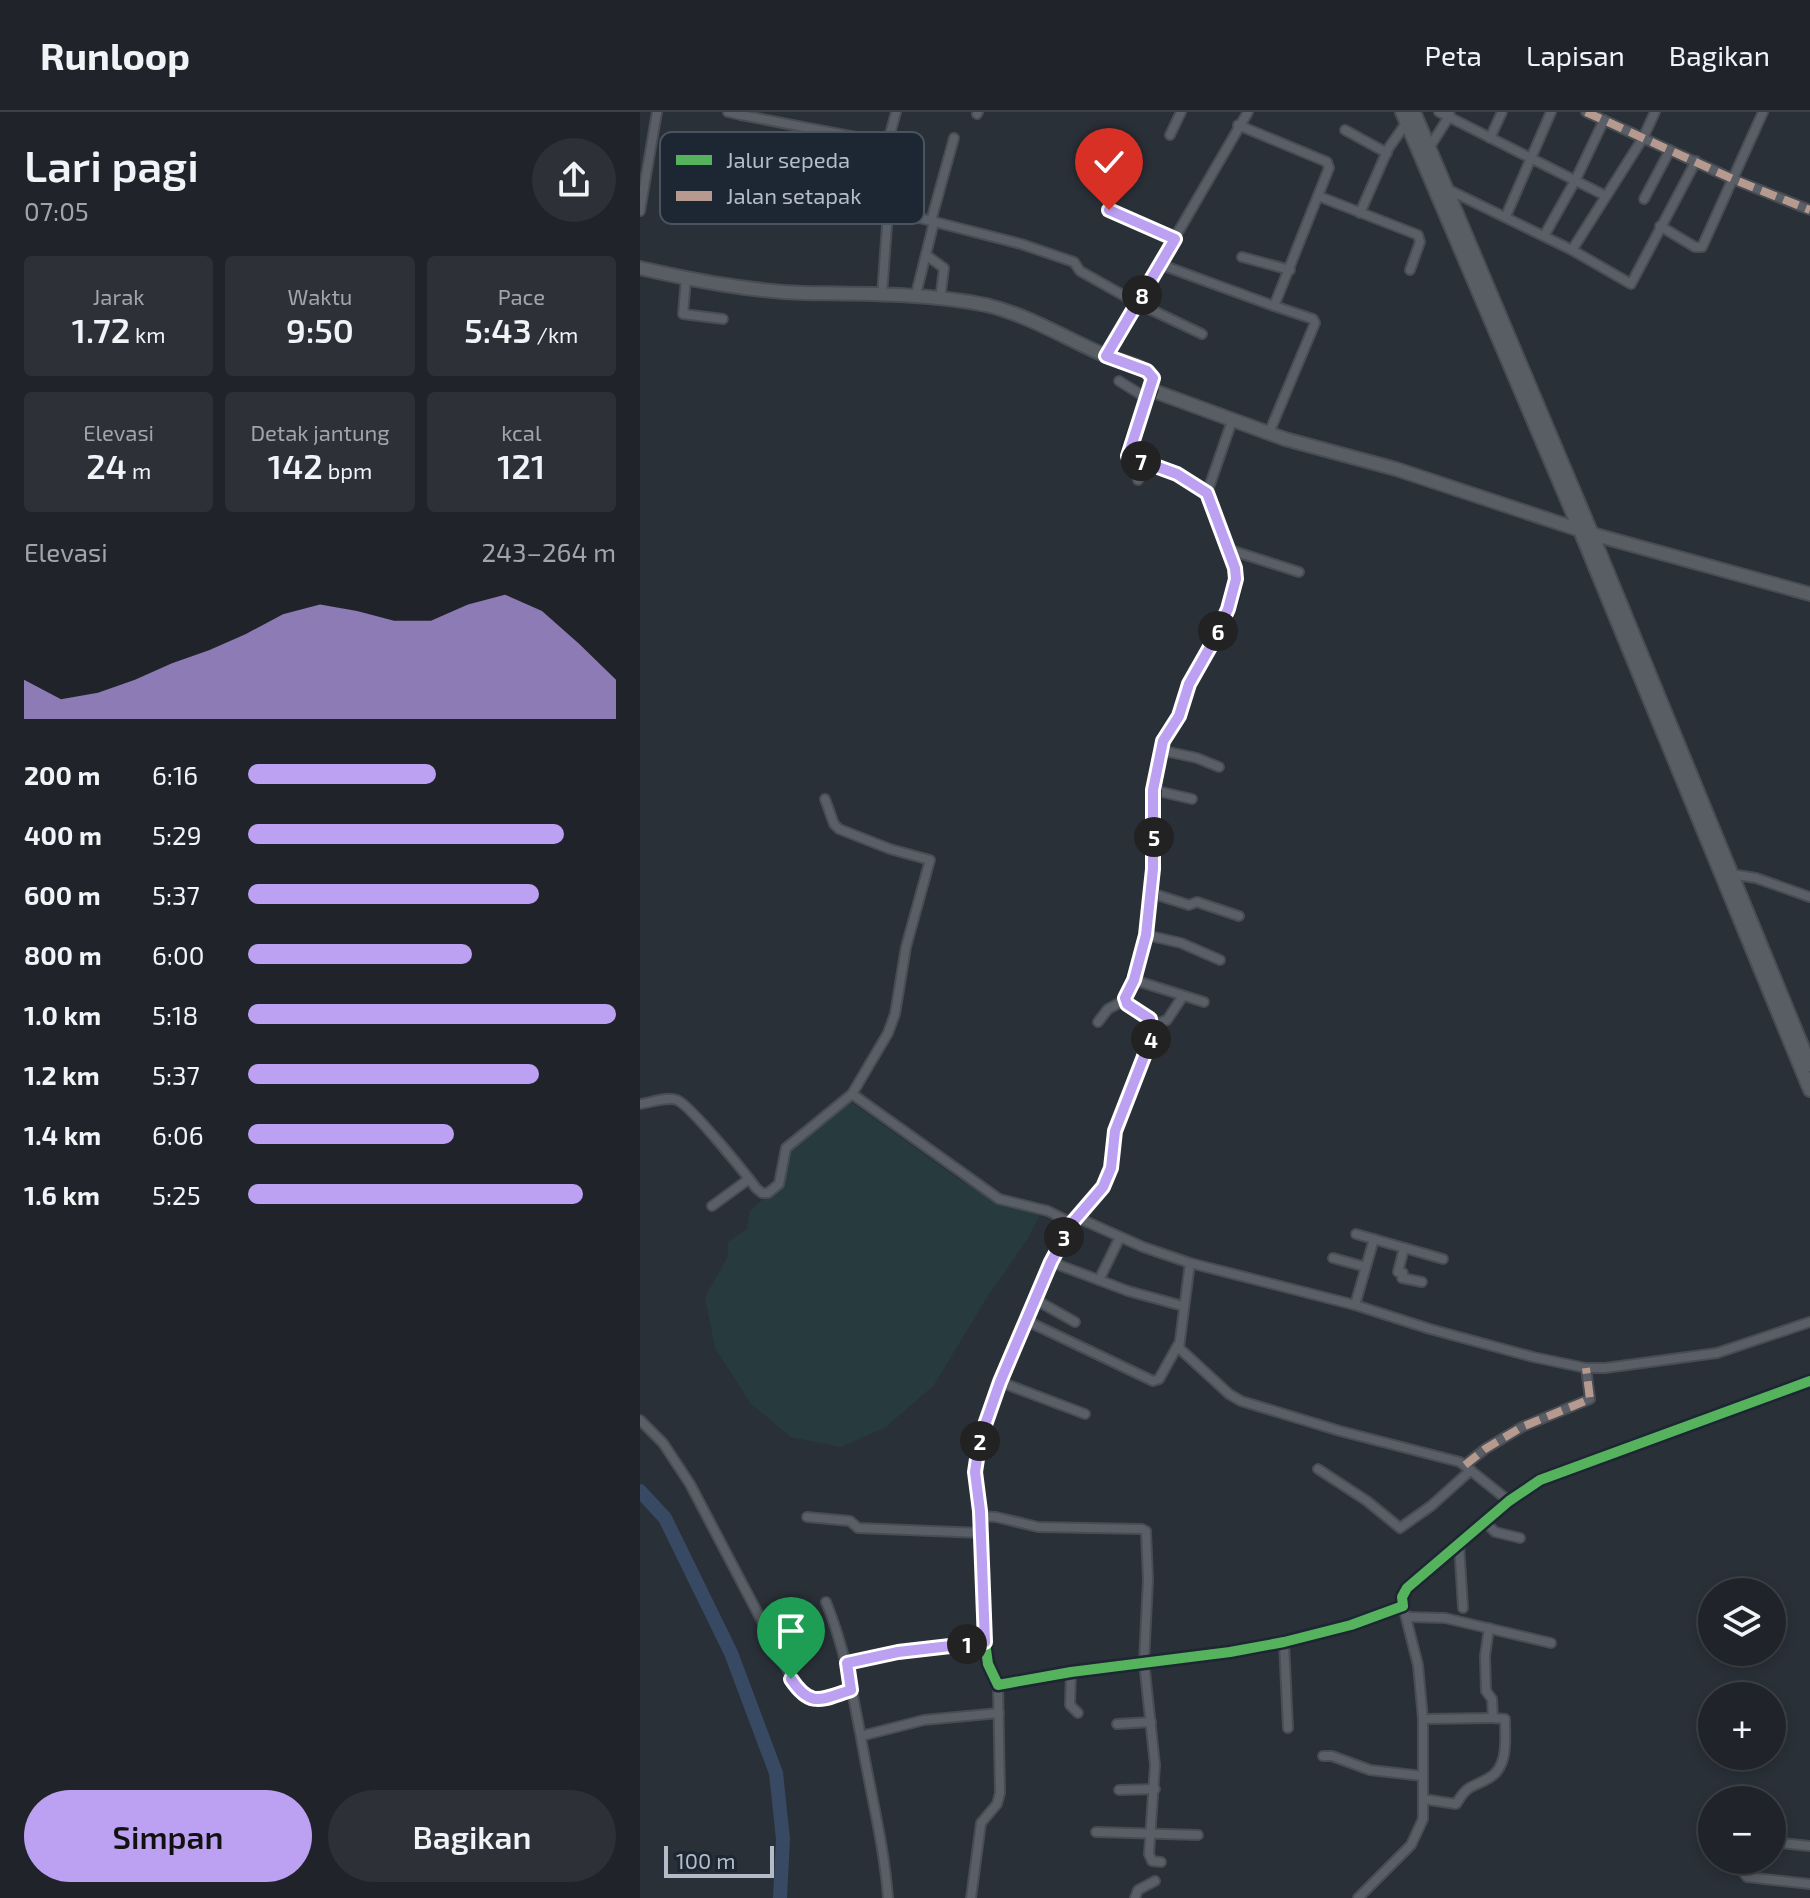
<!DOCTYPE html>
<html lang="id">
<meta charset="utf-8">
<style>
:root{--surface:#20242a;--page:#2d3036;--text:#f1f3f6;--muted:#a2a4a8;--line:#3d4147;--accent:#bca0f2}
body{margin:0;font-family:"Exo 2",sans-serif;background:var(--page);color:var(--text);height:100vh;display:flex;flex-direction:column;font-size:30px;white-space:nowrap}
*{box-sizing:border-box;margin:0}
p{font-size:26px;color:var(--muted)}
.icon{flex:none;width:44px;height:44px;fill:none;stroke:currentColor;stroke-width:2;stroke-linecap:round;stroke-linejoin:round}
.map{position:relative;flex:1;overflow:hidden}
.drawer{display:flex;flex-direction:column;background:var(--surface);width:640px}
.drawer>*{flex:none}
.tools{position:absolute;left:1058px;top:1466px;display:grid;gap:16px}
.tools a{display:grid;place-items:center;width:88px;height:88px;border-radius:50%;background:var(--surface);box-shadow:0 4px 12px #0003,0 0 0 2px var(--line);font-size:40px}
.scale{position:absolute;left:24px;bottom:20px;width:110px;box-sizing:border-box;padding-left:8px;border:4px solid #b4bcc9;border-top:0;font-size:22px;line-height:28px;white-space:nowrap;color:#b4bcc9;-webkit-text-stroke:6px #1d2633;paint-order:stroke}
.pin{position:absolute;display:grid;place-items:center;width:68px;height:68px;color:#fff;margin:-82px -34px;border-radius:50% 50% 50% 0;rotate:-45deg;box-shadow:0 0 8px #0007}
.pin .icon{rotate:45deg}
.km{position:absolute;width:40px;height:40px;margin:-20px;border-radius:50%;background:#222;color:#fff;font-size:22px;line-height:40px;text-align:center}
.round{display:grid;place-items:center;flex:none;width:84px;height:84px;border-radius:42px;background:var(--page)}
.head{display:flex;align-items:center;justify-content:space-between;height:136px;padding:0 24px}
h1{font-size:44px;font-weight:600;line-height:60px}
.figures{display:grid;grid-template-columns:repeat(3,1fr);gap:12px;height:136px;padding:8px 24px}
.figures div{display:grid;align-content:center;border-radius:8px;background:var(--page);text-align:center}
.figures b{font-size:34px;font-weight:600}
.figures small{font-size:22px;font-weight:400}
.figures p{font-size:22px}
.chart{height:224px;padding:16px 24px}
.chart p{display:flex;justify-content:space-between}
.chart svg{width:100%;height:144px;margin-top:8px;fill:var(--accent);opacity:.7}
.cta{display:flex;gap:16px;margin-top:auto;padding:16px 24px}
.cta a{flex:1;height:92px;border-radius:48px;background:var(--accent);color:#111;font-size:32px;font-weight:600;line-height:92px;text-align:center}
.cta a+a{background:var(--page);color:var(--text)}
ul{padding:0 24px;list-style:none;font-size:26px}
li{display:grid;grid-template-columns:128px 96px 1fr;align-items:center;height:60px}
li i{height:20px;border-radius:10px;background:var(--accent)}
header{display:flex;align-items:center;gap:48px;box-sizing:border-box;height:112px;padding:0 40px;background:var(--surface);border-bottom:2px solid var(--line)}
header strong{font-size:38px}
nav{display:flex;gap:44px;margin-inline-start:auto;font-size:28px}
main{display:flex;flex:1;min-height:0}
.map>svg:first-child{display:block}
.green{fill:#273a3e}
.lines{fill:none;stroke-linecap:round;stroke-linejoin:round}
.river{stroke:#384963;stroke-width:14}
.street-casing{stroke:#484c53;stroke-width:12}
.secondary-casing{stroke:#484c53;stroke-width:16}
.street{stroke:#5a5e66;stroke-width:8}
.secondary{stroke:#595d64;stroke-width:12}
.quiet{stroke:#b69a8f;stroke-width:8;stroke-dasharray:16 8;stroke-linecap:butt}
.cycleway-casing{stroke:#1d2633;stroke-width:15}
.cycleway{stroke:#56b35d;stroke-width:10}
.route-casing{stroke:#fff;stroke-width:16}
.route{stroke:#bca0f2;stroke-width:10}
.key{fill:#1d2633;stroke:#4a5360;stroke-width:2}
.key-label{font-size:22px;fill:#b4bcc9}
</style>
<header>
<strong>Runloop</strong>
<nav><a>Peta</a><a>Lapisan</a><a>Bagikan</a></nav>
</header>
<main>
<section class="drawer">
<div class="head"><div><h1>Lari pagi</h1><p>07:05</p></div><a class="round"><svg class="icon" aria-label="share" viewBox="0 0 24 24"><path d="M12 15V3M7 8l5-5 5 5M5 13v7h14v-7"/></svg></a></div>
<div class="figures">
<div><p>Jarak</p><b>1.72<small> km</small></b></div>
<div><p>Waktu</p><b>9:50</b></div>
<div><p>Pace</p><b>5:43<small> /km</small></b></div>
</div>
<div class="figures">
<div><p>Elevasi</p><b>24<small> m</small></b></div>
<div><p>Detak jantung</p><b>142<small> bpm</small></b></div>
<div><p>kcal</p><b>121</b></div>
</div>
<div class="chart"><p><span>Elevasi</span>243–264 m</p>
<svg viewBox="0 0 160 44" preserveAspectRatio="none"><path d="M0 44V32L10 38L20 36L30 32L40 27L50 23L60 18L70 12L80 9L90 11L100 14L110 14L120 9L130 6L140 11L150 21L160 32V44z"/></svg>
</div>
<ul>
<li><b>200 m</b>6:16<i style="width:51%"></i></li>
<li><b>400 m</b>5:29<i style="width:86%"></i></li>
<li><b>600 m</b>5:37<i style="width:79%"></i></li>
<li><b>800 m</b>6:00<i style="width:61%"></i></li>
<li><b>1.0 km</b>5:18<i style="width:100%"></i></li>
<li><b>1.2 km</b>5:37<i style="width:79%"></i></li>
<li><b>1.4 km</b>6:06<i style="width:56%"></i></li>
<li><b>1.6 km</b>5:25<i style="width:91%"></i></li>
</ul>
<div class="cta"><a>Simpan</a><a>Bagikan</a></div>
</section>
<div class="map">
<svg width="1170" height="1786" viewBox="0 0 1170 1786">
<rect width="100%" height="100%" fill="#2a3038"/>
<polygon class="green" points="211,990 320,1068 366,1095 400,1103 388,1126 346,1187 294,1273 246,1315 201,1335 151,1325 111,1292 75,1236 65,1185 88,1144 88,1130 107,1117 110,1099 133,1078 146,1036 177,1012"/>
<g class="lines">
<polyline class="river" points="0,1379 25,1406 91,1541 136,1661 143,1727 140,1786"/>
<g class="street-casing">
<g id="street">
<polyline points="88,0 101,3 101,1"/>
<polyline points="256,0 244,45 260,67 256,100 381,132 434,150 440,159 497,191 562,222"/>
<polyline points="799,0 966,84"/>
<polyline points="946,0 1095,68 1170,98"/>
<polyline points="337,2 338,0"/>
<polyline points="101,3 247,31"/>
<polyline points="705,18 747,41"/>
<polyline points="530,23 541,0"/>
<polyline points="850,26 862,0"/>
<polyline points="789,36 810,3"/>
<polyline points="807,77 932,138 991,172 1056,49"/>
<polyline points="678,84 778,123 780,130 770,158"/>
<polyline points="1004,87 1030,38"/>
<polyline points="178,91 251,99"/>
<polyline points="469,98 535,127"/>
<polyline points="0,99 17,0"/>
<polyline points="720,101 748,37 769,7"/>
<polyline points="866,104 911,0"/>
<polyline points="291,109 314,26"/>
<polyline points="1020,114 1055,135 1062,135 1123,0"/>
<polyline points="904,124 935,69 964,8"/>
<polyline points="932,138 1003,26 1015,0"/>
<polyline points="286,143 304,156 300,188"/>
<polyline points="602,145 650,158"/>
<polyline points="519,152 634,194 689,56 687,50 598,13"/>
<polyline points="46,167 43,202 83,207"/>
<polyline points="242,183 248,99"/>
<polyline points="275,186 294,110"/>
<polyline points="466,244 608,0"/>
<polyline points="479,269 508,287"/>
<path d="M511,278L488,336V344L537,362L567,381L595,456C602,496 563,539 548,574C544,583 544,594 540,603C536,613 526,618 523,628C510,666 515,705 514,744C512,796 505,838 485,886L487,892L510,907L513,917L511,929L475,1019L471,1056L463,1075L432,1111L411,1150L360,1270L340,1327L335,1360L340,1399L345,1530L348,1552L358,1573L431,1560L590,1540L644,1530L711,1513L763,1494L762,1485L767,1476L869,1389L900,1368L1170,1269"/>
<polyline points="629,321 675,211 673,207 634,194"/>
<polyline points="498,368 505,351"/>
<polyline points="567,381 592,309"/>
<polyline points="587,437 659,460"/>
<polyline points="520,638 557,646 579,655"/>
<polyline points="513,678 552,687"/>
<polyline points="1091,762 1116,766 1170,785"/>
<polyline points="511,781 549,793 557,790 599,804"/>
<polyline points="506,823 541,831 580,848"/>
<polyline points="494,868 564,890"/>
<polyline points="458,910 468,897 485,888"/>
<polyline points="513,913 527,908 543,884"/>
<polyline points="212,982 359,1087 408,1099 432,1111"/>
<path d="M0,992C10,991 27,984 37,988C50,993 105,1061 116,1076L122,1081H128L139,1072L146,1036L212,982L248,921L255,902L266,835L290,748L250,737L199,717L194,712L185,687"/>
<polyline points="72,1094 109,1067"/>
<polyline points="436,1105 503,1135 550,1151 715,1193 790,1217 893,1245 946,1256 965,1256 1077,1241 1170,1210"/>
<polyline points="716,1122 803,1147"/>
<polyline points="764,1136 758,1160 763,1161 762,1166 782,1170"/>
<polyline points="693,1146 726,1155"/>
<polyline points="411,1150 488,1179 543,1194"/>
<polyline points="550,1151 539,1236 589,1282 601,1289 700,1319 820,1350 869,1389"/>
<polyline points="459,1168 480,1125"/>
<polyline points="396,1188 435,1210"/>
<polyline points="715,1193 734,1127"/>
<polyline points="387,1209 513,1269 519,1267 538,1233"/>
<polyline points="360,1270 445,1302"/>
<polyline points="0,1308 23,1331 50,1372 157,1576 172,1588 211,1578"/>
<polyline points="825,1353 845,1337 882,1315 950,1287 946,1256"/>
<polyline points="678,1357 727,1389 760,1416 791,1394 831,1358"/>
<polyline points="340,1404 356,1405 398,1415 502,1417 506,1419 508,1468 504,1550 515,1653 509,1742 512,1749 521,1750"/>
<polyline points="167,1405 210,1409 218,1416 341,1421"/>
<polyline points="846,1411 855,1420 880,1426"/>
<polyline points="819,1432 823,1496"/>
<path d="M186,1490C208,1544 216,1601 227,1658C235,1700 245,1743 248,1786"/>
<polyline points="767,1505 805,1506 911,1531"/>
<polyline points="644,1530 648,1616"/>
<polyline points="207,1551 258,1540 345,1530"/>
<polyline points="431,1560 430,1593 438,1601"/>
<polyline points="783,1607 853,1606"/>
<polyline points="477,1612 511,1610"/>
<polyline points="221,1624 284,1608 359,1601"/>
<polyline points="683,1644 692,1644 730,1658 783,1664"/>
<polyline points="479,1678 515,1677"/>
<path d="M783,1687L816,1692C829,1671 830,1677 849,1666C869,1655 865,1626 865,1607L853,1606L852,1587L846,1579L845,1544L849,1516"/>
<polyline points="456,1720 558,1723"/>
<polyline points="1132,1730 1170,1734"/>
<polyline points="1106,1748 1104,1761 1107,1765 1170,1772"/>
<polyline points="331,1786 341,1711 357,1692 360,1681 358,1573"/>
<polyline points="495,1786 498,1778 515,1769"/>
<polyline points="718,1786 771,1733 783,1707 783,1607 778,1553 763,1494"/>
</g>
</g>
<g class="secondary-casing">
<g id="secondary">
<polyline points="762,0 939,416 1170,978"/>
<polyline points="774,0 952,422 1170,953"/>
<path d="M0,156C53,168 108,179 163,181C223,182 287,181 346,193C388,203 425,226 464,243C479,250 504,252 513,266L511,278L645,327L756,357L952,422L1170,482"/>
</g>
</g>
<use href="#street" class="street"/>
<use href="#secondary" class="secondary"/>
<g class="quiet">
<polyline points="946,0 1095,68 1170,98"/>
<polyline points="825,1353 845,1337 882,1315 950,1287 946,1256"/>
</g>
<g class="cycleway-casing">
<path id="cycleway" d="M511,278L488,336V344L537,362L567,381L595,456C602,496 563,539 548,574C544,583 544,594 540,603C536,613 526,618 523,628C510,666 515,705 514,744C512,796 505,838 485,886L487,892L510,907L513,917L511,929L475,1019L471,1056L463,1075L432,1111L411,1150L360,1270L340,1327L335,1360L340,1399L345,1530L348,1552L358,1573L431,1560L590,1540L644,1530L711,1513L763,1494L762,1485L767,1476L869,1389L900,1368L1170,1269"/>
</g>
<use href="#cycleway" class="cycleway"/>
</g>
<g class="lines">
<g class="route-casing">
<path id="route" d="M151,1567C171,1597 182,1587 211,1578L207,1551L258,1540L345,1530L340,1399L335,1360L340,1327L360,1270L411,1150L432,1111L463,1075L471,1056L475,1019L512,924L510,907L487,892L485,886L494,868L506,823L513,757V678L523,629L539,604L549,572L574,528L588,497L596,467L595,456L567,381L537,362L488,344L513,266L507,259L466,244L535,127L469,98"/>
</g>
<use href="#route" class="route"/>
</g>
<rect x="20" y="20" width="264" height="92" rx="12" class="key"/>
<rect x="36" y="43" width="36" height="10" fill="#56b35d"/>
<rect x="36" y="79" width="36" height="10" fill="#b69a8f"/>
<g class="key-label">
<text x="86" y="56">Jalur sepeda</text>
<text x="86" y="92">Jalan setapak</text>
</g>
</svg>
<div class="tools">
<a><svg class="icon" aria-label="layers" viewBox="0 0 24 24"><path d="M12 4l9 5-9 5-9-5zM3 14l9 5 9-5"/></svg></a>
<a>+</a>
<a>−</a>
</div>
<div class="scale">100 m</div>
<div class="pin" style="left:151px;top:1567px;background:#1e9e55"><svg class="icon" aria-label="arrive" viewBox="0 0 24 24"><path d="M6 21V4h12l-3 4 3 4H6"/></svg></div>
<div class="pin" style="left:469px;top:98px;background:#d93025"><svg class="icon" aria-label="check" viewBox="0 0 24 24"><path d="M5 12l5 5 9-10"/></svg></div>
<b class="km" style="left:327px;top:1532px">1</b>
<b class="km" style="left:340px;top:1329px">2</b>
<b class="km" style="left:424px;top:1125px">3</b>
<b class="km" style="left:511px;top:927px">4</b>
<b class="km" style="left:514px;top:725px">5</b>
<b class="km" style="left:578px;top:519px">6</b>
<b class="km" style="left:501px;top:349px">7</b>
<b class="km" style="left:502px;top:183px">8</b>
</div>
</main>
